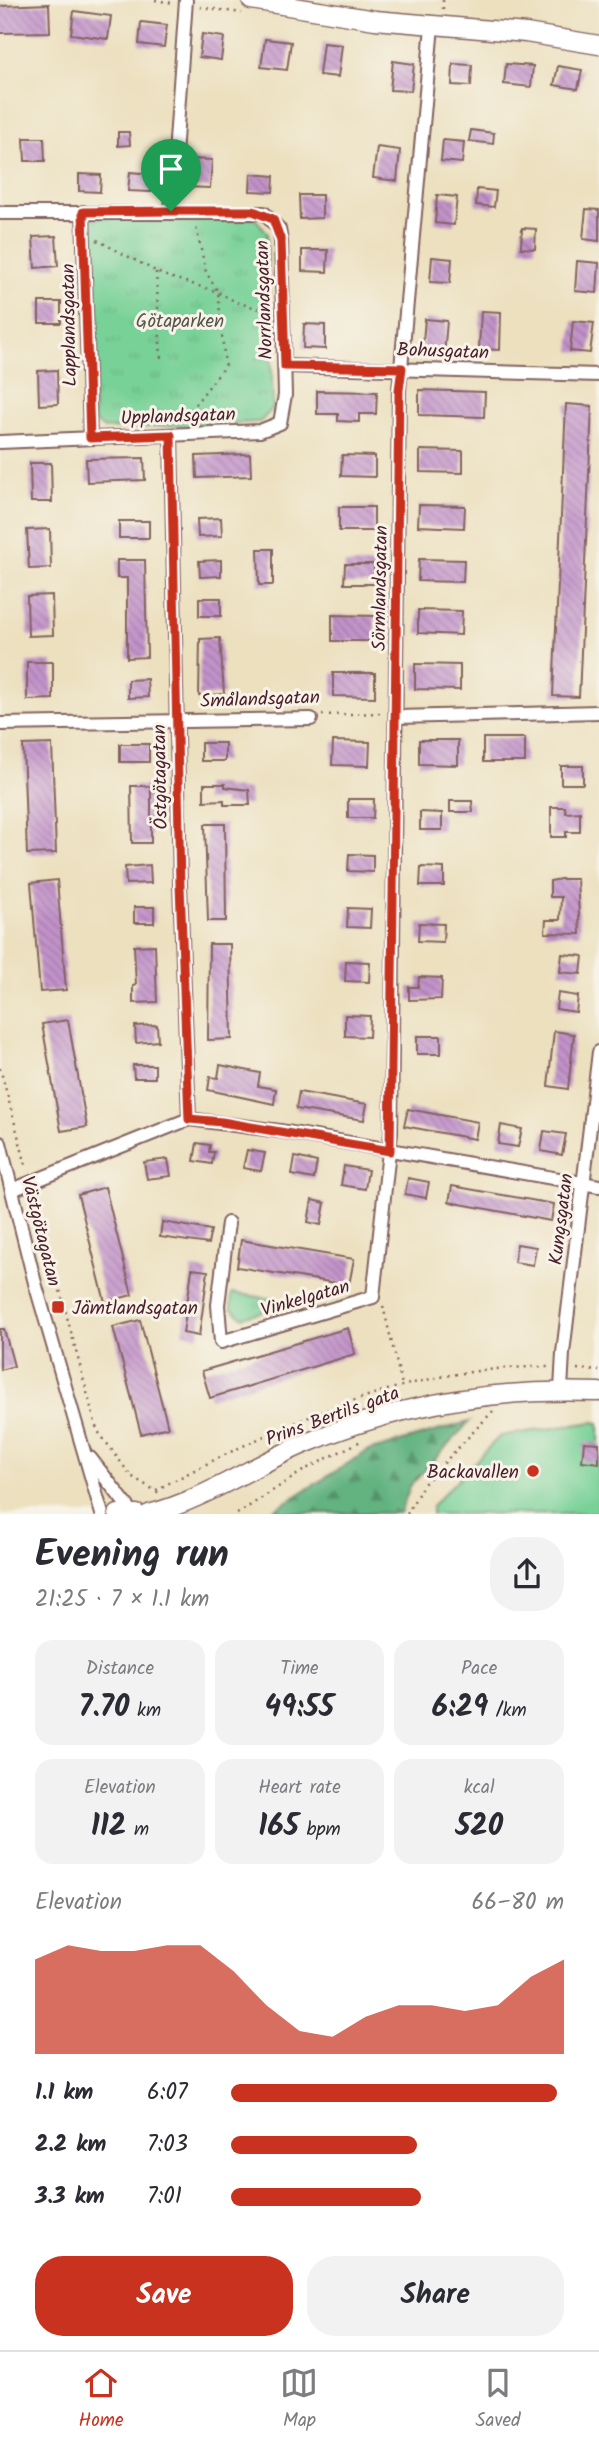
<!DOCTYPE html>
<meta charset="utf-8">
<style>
:root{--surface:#fff;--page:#f2f2f3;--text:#2b2b33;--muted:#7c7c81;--line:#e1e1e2;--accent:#c8321e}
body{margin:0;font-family:Kalam,sans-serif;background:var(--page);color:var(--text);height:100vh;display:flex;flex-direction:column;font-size:26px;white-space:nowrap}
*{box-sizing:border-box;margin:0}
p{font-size:23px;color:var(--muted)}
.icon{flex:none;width:38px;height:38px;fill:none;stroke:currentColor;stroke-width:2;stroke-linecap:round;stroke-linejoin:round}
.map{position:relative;height:1514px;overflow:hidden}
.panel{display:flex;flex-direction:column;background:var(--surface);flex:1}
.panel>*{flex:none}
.pin{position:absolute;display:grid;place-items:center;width:60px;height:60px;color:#fff;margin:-72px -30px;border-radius:50% 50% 50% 0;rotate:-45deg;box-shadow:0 0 7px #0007}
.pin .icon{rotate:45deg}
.round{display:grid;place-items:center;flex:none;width:74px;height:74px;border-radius:28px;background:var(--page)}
.overview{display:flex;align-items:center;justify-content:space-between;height:119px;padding:0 35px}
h1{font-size:38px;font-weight:600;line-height:52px}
.stats{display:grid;grid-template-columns:repeat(3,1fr);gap:10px;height:119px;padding:7px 35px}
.stats div{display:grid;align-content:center;border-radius:18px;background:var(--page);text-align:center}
.stats b{font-size:30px;font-weight:600}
.stats small{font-size:19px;font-weight:400}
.stats p{font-size:19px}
.chart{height:196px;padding:14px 35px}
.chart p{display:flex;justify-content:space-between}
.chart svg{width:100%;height:126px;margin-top:7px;fill:var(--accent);opacity:.7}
.button{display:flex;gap:14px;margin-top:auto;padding:14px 35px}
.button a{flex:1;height:80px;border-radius:28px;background:var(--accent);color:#fff;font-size:28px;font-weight:600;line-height:80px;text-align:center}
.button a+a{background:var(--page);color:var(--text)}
ul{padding:0 35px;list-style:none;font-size:23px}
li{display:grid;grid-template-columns:112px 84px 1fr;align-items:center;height:52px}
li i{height:18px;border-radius:9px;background:var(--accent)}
.dock{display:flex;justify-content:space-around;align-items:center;height:98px;border-top:2px solid var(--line);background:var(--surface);font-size:19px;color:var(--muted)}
.dock a{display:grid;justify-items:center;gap:4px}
.dock .active{color:var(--accent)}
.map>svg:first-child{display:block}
.grass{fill:url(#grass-tufts);stroke:#617861;stroke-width:2}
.forest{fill:url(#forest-firs);stroke:#566956;stroke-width:2}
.pitch{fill:#78d197;stroke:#617861;stroke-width:2}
.building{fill:url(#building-back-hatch)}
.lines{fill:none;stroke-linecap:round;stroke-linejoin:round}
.street-casing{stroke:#83635f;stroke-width:16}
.secondary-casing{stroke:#83635f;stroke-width:21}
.path{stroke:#83635f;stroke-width:2.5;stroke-dasharray:2 5;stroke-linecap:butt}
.street{stroke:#fff;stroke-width:12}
.secondary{stroke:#fff;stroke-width:18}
.route-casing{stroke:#fff;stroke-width:14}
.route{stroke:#c8321e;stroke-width:9}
.poi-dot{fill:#c8321e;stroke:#f7f3e8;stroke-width:2.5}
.labels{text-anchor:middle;stroke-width:6;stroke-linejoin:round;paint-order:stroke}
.street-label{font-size:19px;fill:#4a1f2b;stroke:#f7f3e8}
.park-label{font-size:19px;fill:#58544b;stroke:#f7f3e8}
.poi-label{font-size:19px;fill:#4a1f2b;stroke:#f7f3e8;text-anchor:start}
</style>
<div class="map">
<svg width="599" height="1514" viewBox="0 0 599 1514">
<defs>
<pattern id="grass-tufts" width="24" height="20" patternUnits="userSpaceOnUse" patternTransform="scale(1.75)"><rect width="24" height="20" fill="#78d197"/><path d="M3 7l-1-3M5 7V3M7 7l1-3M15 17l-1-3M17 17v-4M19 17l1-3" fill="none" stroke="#69b382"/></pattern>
<pattern id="forest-firs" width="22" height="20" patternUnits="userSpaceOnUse" patternTransform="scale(1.75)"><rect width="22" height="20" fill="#62b380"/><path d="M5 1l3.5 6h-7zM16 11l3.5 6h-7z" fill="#539169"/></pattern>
<pattern id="building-back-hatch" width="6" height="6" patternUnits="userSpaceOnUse" patternTransform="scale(1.75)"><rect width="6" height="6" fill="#c293ca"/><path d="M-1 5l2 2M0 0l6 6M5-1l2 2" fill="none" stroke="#a077a4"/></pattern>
</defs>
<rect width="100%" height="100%" fill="#f7f3e8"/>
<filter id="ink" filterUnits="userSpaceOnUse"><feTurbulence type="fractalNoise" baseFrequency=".0143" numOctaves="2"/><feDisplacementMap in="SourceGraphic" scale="14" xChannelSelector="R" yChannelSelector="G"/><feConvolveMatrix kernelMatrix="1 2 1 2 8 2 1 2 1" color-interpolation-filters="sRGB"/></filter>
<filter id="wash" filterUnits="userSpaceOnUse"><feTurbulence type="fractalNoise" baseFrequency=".00686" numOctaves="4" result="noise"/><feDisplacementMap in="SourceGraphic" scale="28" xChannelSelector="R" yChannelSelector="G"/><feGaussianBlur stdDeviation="1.57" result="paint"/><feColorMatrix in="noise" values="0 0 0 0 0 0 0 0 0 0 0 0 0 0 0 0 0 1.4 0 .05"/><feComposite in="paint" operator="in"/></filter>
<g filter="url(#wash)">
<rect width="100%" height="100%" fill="#ece0bf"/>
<g class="grass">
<polygon points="88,217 255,218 267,233 273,408 260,422 104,429 94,421"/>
<polygon points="232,1293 273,1299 273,1309 243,1317 231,1308"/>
</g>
<polygon class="forest" points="469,1422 410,1486 400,1513 269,1513 368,1451"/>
<polygon class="pitch" points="593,1422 599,1423 599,1513 432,1514 432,1506 500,1436"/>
<g id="blocks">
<g class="building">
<polygon points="49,4 50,32 0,33 0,6"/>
<polygon points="74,11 111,16 108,39 71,34"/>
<polygon points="141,22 167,25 164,47 139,44"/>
<polygon points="202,34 224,37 221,60 199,57"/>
<polygon points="265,39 291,42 287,70 261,67"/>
<polygon points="323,43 342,45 338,77 319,75"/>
<polygon points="393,61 414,64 411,91 390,90"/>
<polygon points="453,64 472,65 471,86 452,85"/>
<polygon points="506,64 533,66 531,87 504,84"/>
<polygon points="558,66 582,70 578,89 554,85"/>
<polygon points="471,130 494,133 493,144 469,141"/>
<polygon points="118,132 129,132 130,145 118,146"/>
<polygon points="24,138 44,138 45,161 25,161"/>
<polygon points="443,140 464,142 462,163 441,161"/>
<polygon points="377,147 400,150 397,181 373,178"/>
<polygon points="188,159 212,160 210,188 186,187"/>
<polygon points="130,172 152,174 151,192 128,191"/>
<polygon points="79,174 101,175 100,192 79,191"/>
<polygon points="251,174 274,176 273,192 250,191"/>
<polygon points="477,189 496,191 494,207 476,205"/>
<polygon points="299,195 322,195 322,218 300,219"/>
<polygon points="437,195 457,197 454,225 435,223"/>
<polygon points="586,209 599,210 599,241 583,239"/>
<polygon points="522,228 536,229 535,249 521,248"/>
<polygon points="56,236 58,266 35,268 33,237"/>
<polygon points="302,250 328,250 327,272 302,271"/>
<polygon points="432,257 452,259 450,283 430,282"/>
<polygon points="577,261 599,263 597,293 575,291"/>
<rect x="39" y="302" width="22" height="21"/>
<polygon points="481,311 501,312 500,350 479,349"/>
<polygon points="425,319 447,321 444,355 422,353"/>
<polygon points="573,321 594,323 590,353 570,351"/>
<polygon points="304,324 325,325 325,349 303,348"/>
<polygon points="57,370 58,404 39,405 38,371"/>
<polygon points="419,390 485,392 484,417 419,415"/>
<polygon points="317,391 377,392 376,414 359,414 359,422 338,421 338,414 317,414"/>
<polygon points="566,404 592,406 579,697 553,696"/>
<polygon points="420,450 463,451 463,473 420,472"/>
<polygon points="250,454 251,476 197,478 196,456"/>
<polygon points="342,455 375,456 375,477 341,476"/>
<polygon points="144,458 145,480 87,482 86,459"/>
<polygon points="30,463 51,463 52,502 31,502"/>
<polygon points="419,505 465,506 464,528 418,526"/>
<rect x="339" y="507" width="35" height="24"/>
<polygon points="221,518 222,536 198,537 197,519"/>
<rect x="119" y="521" width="30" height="17"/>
<polygon points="50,529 51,568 29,569 27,530"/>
<polygon points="258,549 273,549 273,585 259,585"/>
<polygon points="419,559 464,560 463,582 418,581"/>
<polygon points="117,560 145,560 147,657 127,658 127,578 117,578"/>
<polygon points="221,560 221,576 200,577 199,561"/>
<polygon points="345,564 374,564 374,584 344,584"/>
<polygon points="52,595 53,635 28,636 27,596"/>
<rect x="199" y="598" width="22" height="18"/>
<polygon points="418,610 462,611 461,635 418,633"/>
<polygon points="332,615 375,616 375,641 332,641"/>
<polygon points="220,638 224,694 199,696 200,639"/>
<polygon points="27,662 53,662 53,699 27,700"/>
<polygon points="415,664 460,665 460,690 415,689"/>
<polygon points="333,673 375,673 375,697 333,696"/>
<polygon points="147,679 148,697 128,698 128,680"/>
<rect x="483" y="738" width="42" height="24"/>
<polygon points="419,740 458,740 458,765 419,764"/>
<polygon points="333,741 370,742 369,766 332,765"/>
<rect x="201" y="743" width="24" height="18"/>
<polygon points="52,744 56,853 27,854 23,745"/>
<rect x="120" y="744" width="29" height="18"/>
<rect x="561" y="766" width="22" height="18"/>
<polygon points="204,784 225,784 225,787 249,790 250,805 224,805 224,800 204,801"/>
<polygon points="131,786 151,786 151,843 132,843"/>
<polygon points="348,799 374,799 373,818 348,818"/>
<polygon points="450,801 472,801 473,812 450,812"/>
<polygon points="551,807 565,807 566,813 580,812 580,832 566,832 566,837 551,837"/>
<polygon points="420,812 442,813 442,830 420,830"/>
<polygon points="205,824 225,824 226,921 208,921"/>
<polygon points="349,854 373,855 373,872 348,871"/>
<polygon points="150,865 151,883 126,884 125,867"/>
<polygon points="421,867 444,868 444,886 420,886"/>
<polygon points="561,879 577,879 580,934 545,933 546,920 560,920 561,897 550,897 550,881"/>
<polygon points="57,880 66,990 40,992 31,883"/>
<rect x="134" y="907" width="20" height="16"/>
<polygon points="348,908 371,909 370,928 347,927"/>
<polygon points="419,923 444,924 443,942 418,941"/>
<polygon points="209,944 230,944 232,1039 208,1040"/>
<polygon points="155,945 157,1002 133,1003 133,986 136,985 134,946"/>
<polygon points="562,954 583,956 581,974 560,972"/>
<polygon points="346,961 370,962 369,982 345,981"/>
<polygon points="419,977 442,978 441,999 409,1000 409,987 418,987"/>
<polygon points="558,993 578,996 576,1012 556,1009"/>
<polygon points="345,1015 370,1016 369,1037 345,1036"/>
<polygon points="68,1020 87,1127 61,1131 42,1024"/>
<polygon points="157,1025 158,1041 136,1043 135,1026"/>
<polygon points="554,1031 574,1034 568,1089 548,1086"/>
<rect x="417" y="1036" width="24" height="18"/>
<polygon points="133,1065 155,1065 155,1078 134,1078"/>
<polygon points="220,1065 260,1073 258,1086 276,1089 274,1104 208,1090 210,1077 218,1078"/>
<polygon points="299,1092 367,1104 364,1120 296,1109"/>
<polygon points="408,1109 478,1122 475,1139 404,1126"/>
<polygon points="501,1125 522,1129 518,1147 498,1144"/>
<polygon points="544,1131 566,1134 562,1155 541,1151"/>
<polygon points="197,1143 210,1145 209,1152 214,1152 212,1164 194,1161"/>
<polygon points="247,1150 265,1153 261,1171 243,1168"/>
<polygon points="295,1157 317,1162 314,1179 292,1175"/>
<polygon points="168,1159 171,1176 147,1179 144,1162"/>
<polygon points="344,1166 368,1170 365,1189 341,1185"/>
<polygon points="408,1178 429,1182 426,1198 405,1194"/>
<polygon points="452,1186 554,1204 551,1221 449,1202"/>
<polygon points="105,1187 132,1295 105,1302 78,1195"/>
<polygon points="312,1200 325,1203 321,1225 308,1222"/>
<polygon points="162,1222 211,1230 208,1244 160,1237"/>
<polygon points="241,1240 354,1259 349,1285 237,1267"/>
<polygon points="517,1244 536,1247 533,1265 514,1262"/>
<polygon points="192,1269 208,1271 199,1336 183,1333"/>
<polygon points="140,1320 168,1427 141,1434 113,1327"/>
<polygon points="348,1328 355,1354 210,1398 202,1371"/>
<polygon points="0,1329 4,1329 14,1366 0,1370"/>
<polygon points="584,1442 599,1443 599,1463 582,1461"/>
</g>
</g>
</g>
<g filter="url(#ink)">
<use href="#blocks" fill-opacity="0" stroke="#83635f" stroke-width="2"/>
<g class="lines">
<g class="street-casing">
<g id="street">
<polyline points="171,211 186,0"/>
<polyline points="83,212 90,438"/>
<polyline points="0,213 264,213 279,229 281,241 285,395 280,423 260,431 0,442"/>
<polyline points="285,366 599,375"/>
<polyline points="171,435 180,885 189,1119"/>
<polyline points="397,717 599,712"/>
<polyline points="0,724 311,719"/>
<polyline points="0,1143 35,1283 102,1514"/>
<polyline points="12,1190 189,1119 280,1131 599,1186"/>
<polyline points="228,1223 218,1305 221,1342 373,1297 391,1133 399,390 432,26"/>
<polyline points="561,1390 563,1353 599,1052"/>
<polyline points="90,1458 132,1512"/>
</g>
</g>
<g class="secondary-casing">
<g id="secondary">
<polyline points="251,0 375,20 526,33 599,45"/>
<polyline points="118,1514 137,1514"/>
<path d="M149,1514C204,1500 252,1466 304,1444C398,1404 497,1388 599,1392"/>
</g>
</g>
<g class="path">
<polyline points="155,0 173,3"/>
<polyline points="200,7 242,13"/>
<polyline points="443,9 443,0"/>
<polyline points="97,240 163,275 218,292 236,302 270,312"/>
<polyline points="156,272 161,359"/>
<polyline points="182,421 225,366 218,292 206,272 196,227"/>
<polyline points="322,715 382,713"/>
<polyline points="0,1068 27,1169"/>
<polyline points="35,1196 97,1430 131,1476 159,1493"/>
<polyline points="383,1306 402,1385"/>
<polyline points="577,1369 599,1371"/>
<path d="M156,1490C279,1425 407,1365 549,1367"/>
<polyline points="237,1514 306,1469 361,1441"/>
<polyline points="407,1514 423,1485 493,1411"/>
</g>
<use href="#street" class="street"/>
<use href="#secondary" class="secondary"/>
</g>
</g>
<g class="lines" filter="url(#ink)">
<g class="route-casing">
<polygon id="route" points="171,211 253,211 273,219 281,241 285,366 402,368 399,390 390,1151 222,1122 189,1119 180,885 171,435 90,438 83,212"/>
</g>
<use href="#route" class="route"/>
</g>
<g class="poi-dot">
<rect x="51" y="1300" width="14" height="14" rx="3.5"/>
<circle cx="533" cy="1471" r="7"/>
</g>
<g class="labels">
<g class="street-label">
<text transform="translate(263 300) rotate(-92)" y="7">Norrlandsgatan</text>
<text transform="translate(68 325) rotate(-91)" y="7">Lapplandsgatan</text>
<text transform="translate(443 350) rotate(2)" y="7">Bohusgatan</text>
<text transform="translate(178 415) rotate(-2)" y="7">Upplandsgatan</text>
<text transform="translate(379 588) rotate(-89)" y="7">Sörmlandsgatan</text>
<text transform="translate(260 698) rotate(-2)" y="7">Smålandsgatan</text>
<text transform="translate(159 777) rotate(-91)" y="7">Östgötagatan</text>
<text transform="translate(560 1219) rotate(-83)" y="7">Kungsgatan</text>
<text transform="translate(42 1231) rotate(76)" y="7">Västgötagatan</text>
<text transform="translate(305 1297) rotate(-16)" y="7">Vinkelgatan</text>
<text transform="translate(332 1415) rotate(-20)" y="7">Prins Bertils gata</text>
</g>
<g class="park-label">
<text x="180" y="327">Götaparken</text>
</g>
<g class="poi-label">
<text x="72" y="1314">Jämtlandsgatan</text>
<text x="519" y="1478" text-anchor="end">Backavallen</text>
</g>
</g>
</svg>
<div class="pin" style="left:171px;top:211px;background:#1e9e55"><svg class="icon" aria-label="arrive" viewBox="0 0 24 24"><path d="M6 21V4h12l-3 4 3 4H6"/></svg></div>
</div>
<section class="panel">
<div class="overview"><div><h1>Evening run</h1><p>21:25 · 7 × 1.1 km</p></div><a class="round"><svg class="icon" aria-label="share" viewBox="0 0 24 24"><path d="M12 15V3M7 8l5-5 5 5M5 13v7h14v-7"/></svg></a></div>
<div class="stats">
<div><p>Distance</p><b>7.70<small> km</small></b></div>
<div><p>Time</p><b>49:55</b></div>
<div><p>Pace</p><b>6:29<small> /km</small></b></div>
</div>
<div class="stats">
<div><p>Elevation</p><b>112<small> m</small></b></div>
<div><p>Heart rate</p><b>165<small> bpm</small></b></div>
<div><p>kcal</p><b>520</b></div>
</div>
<div class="chart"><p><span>Elevation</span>66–80 m</p>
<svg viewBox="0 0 160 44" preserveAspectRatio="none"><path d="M0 44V11L10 6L20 8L30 8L40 6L50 6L60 15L70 27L80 36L90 38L100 31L110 27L120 27L130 29L140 27L150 17L160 11V44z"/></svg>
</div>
<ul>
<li><b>1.1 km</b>6:07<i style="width:98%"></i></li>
<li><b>2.2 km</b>7:03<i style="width:56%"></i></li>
<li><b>3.3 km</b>7:01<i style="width:57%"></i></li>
</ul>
<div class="button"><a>Save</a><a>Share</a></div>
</section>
<nav class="dock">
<a class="active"><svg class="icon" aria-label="home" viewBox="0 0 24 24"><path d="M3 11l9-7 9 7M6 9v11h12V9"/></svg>Home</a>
<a><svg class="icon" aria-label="map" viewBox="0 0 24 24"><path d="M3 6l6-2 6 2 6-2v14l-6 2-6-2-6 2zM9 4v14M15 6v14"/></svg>Map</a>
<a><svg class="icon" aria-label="saved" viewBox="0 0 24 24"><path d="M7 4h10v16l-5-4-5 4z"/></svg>Saved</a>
</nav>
